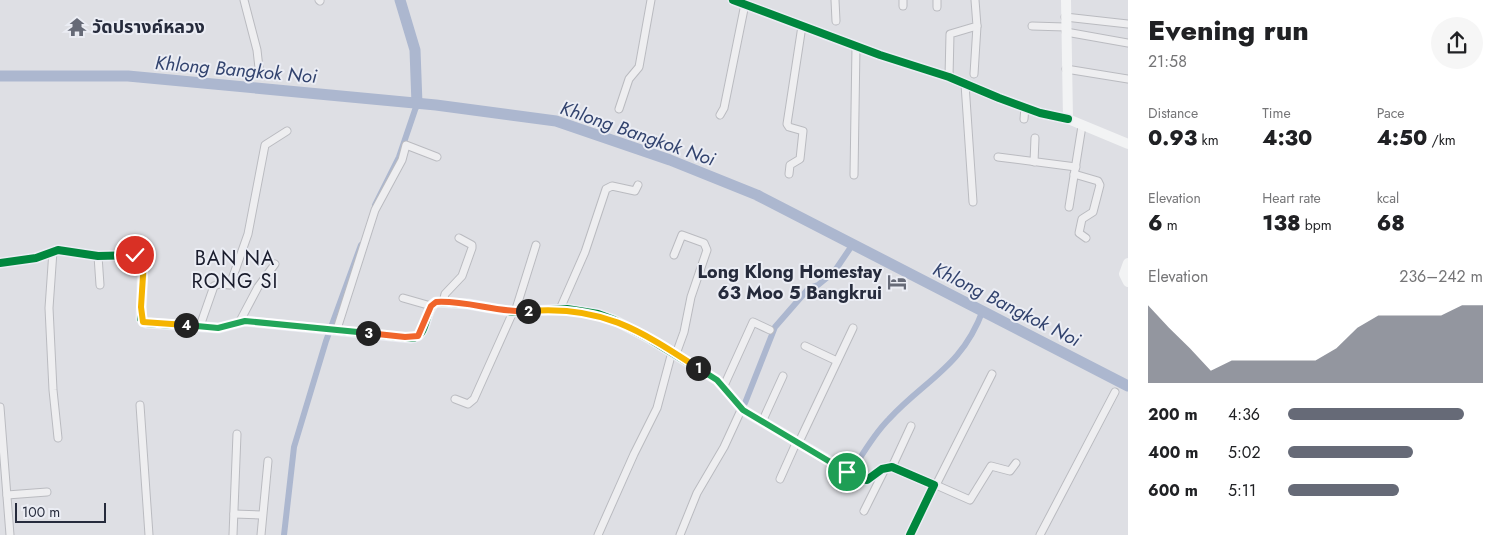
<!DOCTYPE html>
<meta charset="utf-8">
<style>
:root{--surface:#fff;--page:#f6f6f6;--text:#202124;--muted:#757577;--accent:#666a77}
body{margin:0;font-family:Jost,"Noto Sans Thai",sans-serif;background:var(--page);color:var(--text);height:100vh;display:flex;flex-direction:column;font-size:19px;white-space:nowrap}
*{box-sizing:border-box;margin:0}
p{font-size:16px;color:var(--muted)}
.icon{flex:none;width:28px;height:28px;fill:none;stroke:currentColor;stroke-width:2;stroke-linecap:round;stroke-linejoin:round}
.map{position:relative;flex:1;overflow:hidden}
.sheet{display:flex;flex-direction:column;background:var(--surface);width:375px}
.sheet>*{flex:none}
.scale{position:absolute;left:15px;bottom:12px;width:91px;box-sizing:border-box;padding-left:5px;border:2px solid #262b3c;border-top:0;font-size:14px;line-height:18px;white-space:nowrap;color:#262b3c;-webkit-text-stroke:4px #ebedf4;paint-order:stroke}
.pin{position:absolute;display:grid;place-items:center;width:42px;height:42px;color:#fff;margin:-21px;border:2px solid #fff;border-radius:50%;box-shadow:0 1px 5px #0007}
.km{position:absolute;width:25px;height:25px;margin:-12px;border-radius:50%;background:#222;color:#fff;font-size:14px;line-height:25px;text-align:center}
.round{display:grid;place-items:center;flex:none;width:52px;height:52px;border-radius:26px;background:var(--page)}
.summary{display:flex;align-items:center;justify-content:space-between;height:85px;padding:0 20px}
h1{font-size:28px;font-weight:800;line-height:38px}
.metrics{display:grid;grid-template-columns:repeat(3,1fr);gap:8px;height:85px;padding:5px 20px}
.metrics div{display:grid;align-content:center}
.metrics b{font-size:21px;font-weight:800}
.metrics small{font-size:14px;font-weight:400}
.metrics p{font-size:14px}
.chart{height:140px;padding:10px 20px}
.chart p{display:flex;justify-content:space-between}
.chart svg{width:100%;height:90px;margin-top:5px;fill:var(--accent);opacity:.7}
ul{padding:0 20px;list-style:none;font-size:16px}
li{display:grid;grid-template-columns:80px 60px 1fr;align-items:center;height:38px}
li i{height:12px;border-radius:6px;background:var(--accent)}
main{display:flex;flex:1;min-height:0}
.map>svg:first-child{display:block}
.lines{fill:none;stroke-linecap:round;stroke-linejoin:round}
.canal{stroke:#acb7cf;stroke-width:6}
.river{stroke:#acb7cf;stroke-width:11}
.street-casing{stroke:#babbc0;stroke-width:9}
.street{stroke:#eeeef0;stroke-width:7}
.secondary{stroke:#f2f3f4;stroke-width:10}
.cycleway-casing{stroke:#ebedf4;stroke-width:11}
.cycleway{stroke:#00873e;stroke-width:8}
.split-1-casing{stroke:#fff;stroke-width:10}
.split-2-casing{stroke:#fff;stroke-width:10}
.split-3-casing{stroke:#fff;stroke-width:10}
.split-4-casing{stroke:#fff;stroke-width:10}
.split-5-casing{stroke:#fff;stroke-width:10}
.split-1{stroke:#22a559;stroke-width:6}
.split-2{stroke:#f5b400;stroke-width:6}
.split-3{stroke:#f0652b;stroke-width:6}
.split-4{stroke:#22a559;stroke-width:6}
.split-5{stroke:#f5b400;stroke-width:6}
.labels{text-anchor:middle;stroke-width:4;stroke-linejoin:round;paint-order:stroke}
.poi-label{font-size:18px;font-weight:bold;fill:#262b3c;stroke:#ebedf4;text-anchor:start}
.water-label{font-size:19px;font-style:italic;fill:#32436e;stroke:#ebedf4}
.quarter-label{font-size:20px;letter-spacing:1px;fill:#191c2c;stroke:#ebedf4}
</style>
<main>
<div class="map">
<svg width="1128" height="535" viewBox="0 0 1128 535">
<rect width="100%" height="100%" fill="#dedfe4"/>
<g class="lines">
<g class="canal">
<polyline points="375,205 399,157 417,104"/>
<polyline points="745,403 775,327 809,288 818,285 834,272 853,244"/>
<path d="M855,466C865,450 875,433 889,419C926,379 962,367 983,310"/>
<polyline points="284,535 294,447 326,341 361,245"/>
</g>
<g class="river">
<polyline points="400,0 415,50 417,104"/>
<polyline points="0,76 128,76 436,105 556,121 670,160 757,195 1128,386"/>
</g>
<g class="street-casing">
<g id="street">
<polyline points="244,0 257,50 259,68"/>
<polyline points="319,0 320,1"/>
<polyline points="733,0 880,55 949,77 999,98 1040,113 1068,119"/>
<polyline points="835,0 836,21"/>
<polyline points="937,0 937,7"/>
<polyline points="903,6 903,0"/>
<polyline points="1065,17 1128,24"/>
<polyline points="1032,26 1065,27"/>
<polyline points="1066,32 1128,43"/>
<polyline points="1066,69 1128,79"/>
<polyline points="974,74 977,26"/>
<polyline points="949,77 950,34 977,26 975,0"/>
<polyline points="965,84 973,202"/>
<polyline points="619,109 629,79 639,67 651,0"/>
<polyline points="720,115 724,108 745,4"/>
<polyline points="1024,119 1025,107"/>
<polyline points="998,157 1076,167"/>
<polyline points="1034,162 1035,138"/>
<polyline points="789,174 790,165 800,159 803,131 789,127 787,124 802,26"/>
<polyline points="1074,174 1098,181 1100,185 1093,212 1082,219 1079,233 1086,238"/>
<polyline points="854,175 856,46"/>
<polyline points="1069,207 1082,126"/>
<polyline points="53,251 49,308 53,390 58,438"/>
<polyline points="674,255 682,235 704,243 707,250 691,297 684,332 676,354"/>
<polyline points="98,256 100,285"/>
<path d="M0,263L36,258L58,250L98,256L137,255L143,260L141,319L146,323L219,328L245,321L411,338C429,337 423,310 436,302L468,304L513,312L567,309L598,314L614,320L650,339L717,380L743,410L751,415L860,479L867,480L882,469L892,467L934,485L910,535"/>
<polyline points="403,298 431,306"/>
<polyline points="443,302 445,294 462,276 472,248 472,245 459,238"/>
<polyline points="560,309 585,252 606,189 612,186 635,191 638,185"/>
<polyline points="515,312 536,245"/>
<polyline points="240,321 258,287 275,264"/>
<polyline points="200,326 214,286 219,284 230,285 248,234 265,145 287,131"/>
<polyline points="337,329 375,210 402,160 406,145 437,157"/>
<polyline points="805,346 837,361"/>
<polyline points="723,388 753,322 770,330"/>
<polyline points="455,399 468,404 474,399 513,312"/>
<polyline points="140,405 149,535"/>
<polyline points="0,407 10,535"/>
<polyline points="762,422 783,376"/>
<polyline points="799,442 853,328"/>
<polyline points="892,467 911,426"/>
<polyline points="780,479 797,441"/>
<polyline points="934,485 936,485 992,374"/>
<polyline points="936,485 970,500 991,466 1010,471 1016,463"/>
<polyline points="7,495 47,492"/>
<polyline points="864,511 886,467"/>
<polyline points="234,514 262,515"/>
<polyline points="233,535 237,434"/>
<polyline points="261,535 268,461"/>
<polyline points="598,535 634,454 657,408 672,352"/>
<polyline points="680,535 697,493 724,447 742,408"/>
<polyline points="1040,535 1115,392"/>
</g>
</g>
<use href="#street" class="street"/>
<g class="secondary">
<polyline points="1066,0 1068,119 1128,144"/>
<polyline points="1128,263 1124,274 1128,282"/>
</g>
<g class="cycleway-casing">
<g id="cycleway">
<polyline points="733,0 880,55 949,77 999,98 1040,113 1068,119"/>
<path d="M0,263L36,258L58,250L98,256L137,255L143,260L141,319L146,323L219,328L245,321L411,338C429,337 423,310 436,302L468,304L513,312L567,309L598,314L614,320L650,339L717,380L743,410L751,415L860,479L867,480L882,469L892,467L934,485L910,535"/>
</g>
</g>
<use href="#cycleway" class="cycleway"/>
</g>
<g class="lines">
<g class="split-1-casing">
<polyline id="split-1" points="698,368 717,380 743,410 847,472"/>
</g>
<g class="split-2-casing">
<path id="split-2" d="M528,311C601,305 638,329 698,368"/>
</g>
<g class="split-3-casing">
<path id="split-3" d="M368,333L405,337L418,336L431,306L436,302C467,300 497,313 528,311"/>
</g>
<g class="split-4-casing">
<polyline id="split-4" points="186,325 218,328 245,321 368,333"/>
</g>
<g class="split-5-casing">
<polyline id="split-5" points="135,255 144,260 141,307 143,322 186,325"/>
</g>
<use href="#split-1" class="split-1"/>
<use href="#split-2" class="split-2"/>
<use href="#split-3" class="split-3"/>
<use href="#split-4" class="split-4"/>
<use href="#split-5" class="split-5"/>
</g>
<defs>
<g id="temple-bare" transform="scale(1.5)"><path d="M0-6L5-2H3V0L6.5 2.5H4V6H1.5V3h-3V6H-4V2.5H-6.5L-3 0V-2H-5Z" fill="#666a77" stroke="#ebedf4" stroke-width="2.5" paint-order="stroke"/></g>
<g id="hotel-bare" transform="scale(1.5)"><path d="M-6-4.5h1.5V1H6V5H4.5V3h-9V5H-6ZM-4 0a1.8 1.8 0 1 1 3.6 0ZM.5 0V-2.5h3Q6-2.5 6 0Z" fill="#666a77" stroke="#ebedf4" stroke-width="2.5" paint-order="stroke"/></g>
</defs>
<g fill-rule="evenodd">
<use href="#temple-bare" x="77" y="27"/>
<use href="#hotel-bare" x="897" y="282"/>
</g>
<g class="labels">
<g class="poi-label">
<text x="92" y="33">วัดปรางค์หลวง</text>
<text x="882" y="278" text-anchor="end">Long Klong Homestay<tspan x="882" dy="21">63 Moo 5 Bangkrui</tspan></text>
</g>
<g class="water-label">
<text transform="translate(236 69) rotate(5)" y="7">Khlong Bangkok Noi</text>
<text transform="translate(638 133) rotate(19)" y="7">Khlong Bangkok Noi</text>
<text transform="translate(1007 304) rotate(27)" y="7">Khlong Bangkok Noi</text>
</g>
<g class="quarter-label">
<text x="235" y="265">BAN NA<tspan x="235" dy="23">RONG SI</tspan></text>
</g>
</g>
</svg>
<div class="scale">100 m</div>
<div class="pin" style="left:847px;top:472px;background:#1e9e55"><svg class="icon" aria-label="arrive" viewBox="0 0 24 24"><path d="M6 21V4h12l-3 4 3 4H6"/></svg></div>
<div class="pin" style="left:135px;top:255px;background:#d93025"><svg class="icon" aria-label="check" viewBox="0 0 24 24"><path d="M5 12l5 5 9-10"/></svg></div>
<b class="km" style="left:698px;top:368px">1</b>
<b class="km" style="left:528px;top:311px">2</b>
<b class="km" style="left:368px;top:333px">3</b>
<b class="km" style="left:186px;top:325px">4</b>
</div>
<section class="sheet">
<div class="summary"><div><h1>Evening run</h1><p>21:58</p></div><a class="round"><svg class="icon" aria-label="share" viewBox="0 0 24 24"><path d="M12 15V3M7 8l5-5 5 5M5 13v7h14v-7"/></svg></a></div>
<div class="metrics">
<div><p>Distance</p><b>0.93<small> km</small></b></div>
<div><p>Time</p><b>4:30</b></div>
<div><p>Pace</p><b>4:50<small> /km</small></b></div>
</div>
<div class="metrics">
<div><p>Elevation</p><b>6<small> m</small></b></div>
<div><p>Heart rate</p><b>138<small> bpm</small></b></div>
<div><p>kcal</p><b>68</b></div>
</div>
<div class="chart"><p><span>Elevation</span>236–242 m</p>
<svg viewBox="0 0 160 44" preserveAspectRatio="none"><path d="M0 44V6L10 17L20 27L30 38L40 33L50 33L60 33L70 33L80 33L90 27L100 17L110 11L120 11L130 11L140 11L150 6L160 6V44z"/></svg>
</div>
<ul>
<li><b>200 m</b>4:36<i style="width:90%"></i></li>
<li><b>400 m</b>5:02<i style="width:64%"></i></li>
<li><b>600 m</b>5:11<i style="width:57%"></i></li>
</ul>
</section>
</main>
